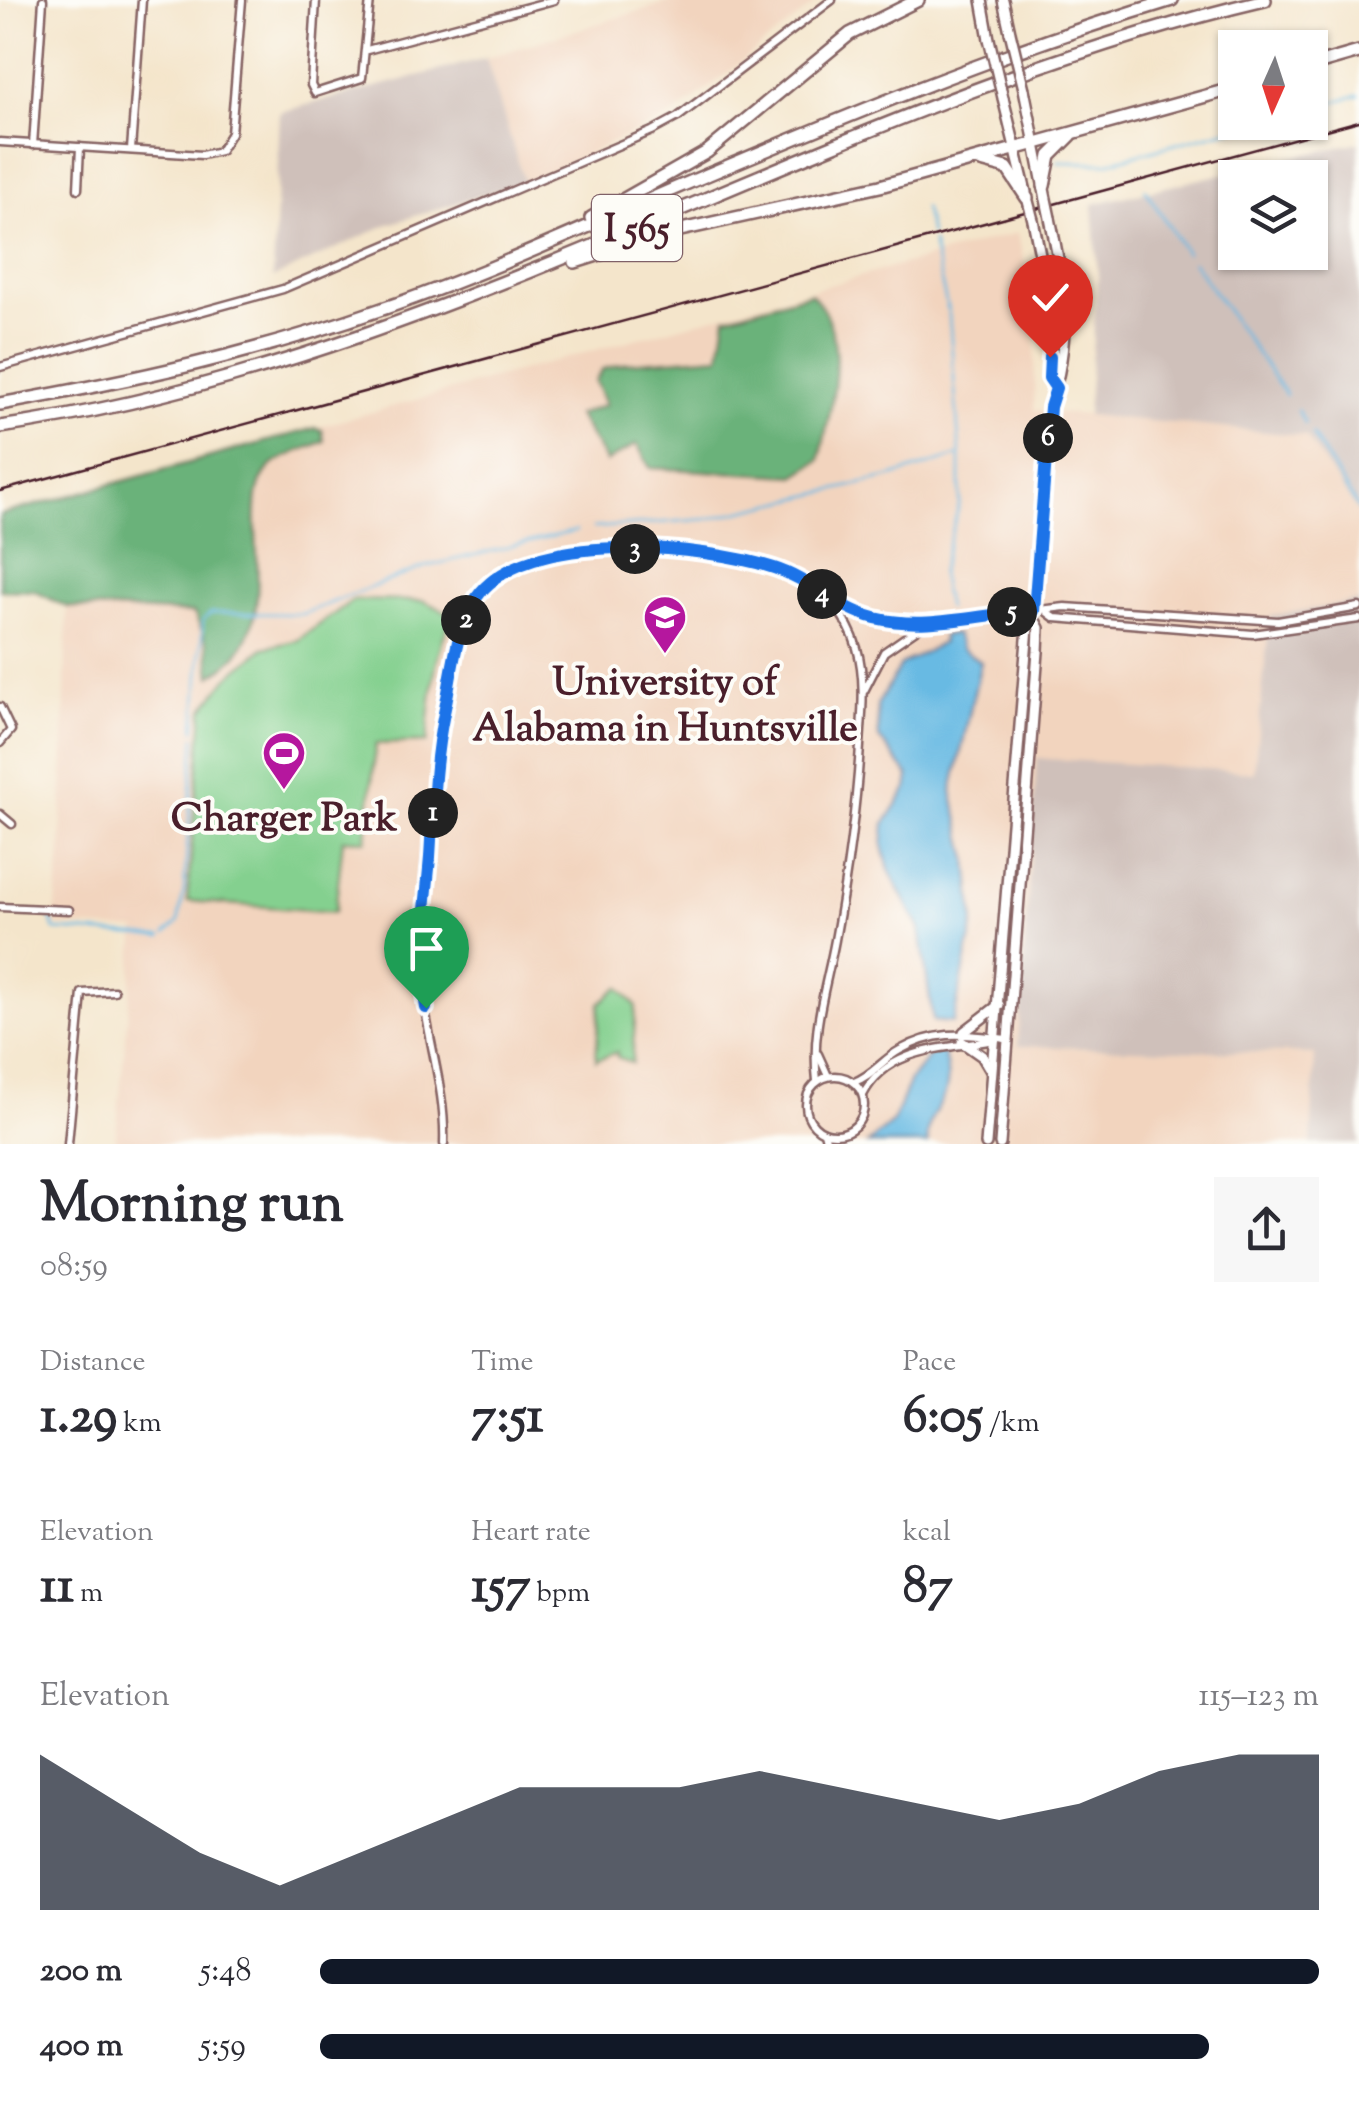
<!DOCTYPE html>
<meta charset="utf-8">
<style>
:root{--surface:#fff;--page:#f7f7f7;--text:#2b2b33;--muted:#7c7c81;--accent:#111827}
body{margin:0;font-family:"Sorts Mill Goudy",serif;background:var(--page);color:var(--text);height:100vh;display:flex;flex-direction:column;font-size:38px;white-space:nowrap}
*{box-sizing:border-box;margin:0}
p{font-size:32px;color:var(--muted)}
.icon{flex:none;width:55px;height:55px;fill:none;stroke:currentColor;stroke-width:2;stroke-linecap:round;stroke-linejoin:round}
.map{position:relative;height:1144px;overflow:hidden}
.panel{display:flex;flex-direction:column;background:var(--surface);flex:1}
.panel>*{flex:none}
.needle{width:65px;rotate:183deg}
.controls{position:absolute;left:1218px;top:30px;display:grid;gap:20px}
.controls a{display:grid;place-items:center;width:110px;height:110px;border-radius:0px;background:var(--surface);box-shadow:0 2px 8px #0004;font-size:50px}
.pin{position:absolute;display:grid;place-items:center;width:85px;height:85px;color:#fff;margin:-102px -42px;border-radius:50% 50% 50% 0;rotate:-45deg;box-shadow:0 0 10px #0007}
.pin .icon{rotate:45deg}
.km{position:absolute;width:50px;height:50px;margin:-25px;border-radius:50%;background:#222;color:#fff;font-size:28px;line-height:50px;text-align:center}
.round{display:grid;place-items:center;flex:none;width:105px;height:105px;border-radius:0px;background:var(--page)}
.overview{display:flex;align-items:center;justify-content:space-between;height:170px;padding:0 40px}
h1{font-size:55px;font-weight:700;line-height:75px}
.figures{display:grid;grid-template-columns:repeat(3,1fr);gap:15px;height:170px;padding:10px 40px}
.figures div{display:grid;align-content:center}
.figures b{font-size:50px;font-weight:700}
.figures small{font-size:28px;font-weight:400}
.figures p{font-size:28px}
.chart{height:280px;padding:20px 40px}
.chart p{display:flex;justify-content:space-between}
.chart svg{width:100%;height:180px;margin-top:10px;fill:var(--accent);opacity:.7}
ul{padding:0 40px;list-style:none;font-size:32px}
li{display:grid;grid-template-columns:160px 120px 1fr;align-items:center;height:75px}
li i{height:25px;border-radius:12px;background:var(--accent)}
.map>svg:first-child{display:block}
.built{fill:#f2d4be}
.industrial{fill:#cfc0ba;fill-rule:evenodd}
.green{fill:#84d08f;stroke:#67785d;stroke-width:2.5}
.forest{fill:#6bb27a;stroke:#5a6852;stroke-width:2.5}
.water{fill:#67bae3;stroke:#586c87;stroke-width:2.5}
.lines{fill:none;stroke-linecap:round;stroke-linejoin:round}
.stream{stroke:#67bae3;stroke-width:2.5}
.minor-casing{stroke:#866463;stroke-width:11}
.secondary-casing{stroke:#866463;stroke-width:14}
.motorway-casing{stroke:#866463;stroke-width:16}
.minor{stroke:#fff;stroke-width:6}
.secondary{stroke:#fff;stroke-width:9}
.motorway{stroke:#fff;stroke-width:11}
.rail{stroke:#4a1f2b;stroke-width:2.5}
.secondary-bridge-casing{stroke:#866463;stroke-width:14;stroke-linecap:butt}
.secondary-bridge{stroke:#fff;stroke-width:9}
.route-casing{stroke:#fff;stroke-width:20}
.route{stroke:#1a73e8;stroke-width:12}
.labels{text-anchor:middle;stroke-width:8;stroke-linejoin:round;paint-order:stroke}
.shield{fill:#fdfcf7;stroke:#806168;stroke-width:2.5}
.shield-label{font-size:38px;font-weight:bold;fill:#4a1f2b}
.poi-label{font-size:40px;font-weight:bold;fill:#4a1f2b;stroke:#fdfcf7}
</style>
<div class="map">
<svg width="1359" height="1144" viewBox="0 0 1359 1144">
<rect width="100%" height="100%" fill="#fdfcf7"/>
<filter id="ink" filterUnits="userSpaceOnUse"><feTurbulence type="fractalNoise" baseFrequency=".01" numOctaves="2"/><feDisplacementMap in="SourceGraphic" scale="20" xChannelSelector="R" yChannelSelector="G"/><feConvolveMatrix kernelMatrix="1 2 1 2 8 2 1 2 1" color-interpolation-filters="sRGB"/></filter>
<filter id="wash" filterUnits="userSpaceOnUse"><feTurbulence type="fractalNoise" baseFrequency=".0048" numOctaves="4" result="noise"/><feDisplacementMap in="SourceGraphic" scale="40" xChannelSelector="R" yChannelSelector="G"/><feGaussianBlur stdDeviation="2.25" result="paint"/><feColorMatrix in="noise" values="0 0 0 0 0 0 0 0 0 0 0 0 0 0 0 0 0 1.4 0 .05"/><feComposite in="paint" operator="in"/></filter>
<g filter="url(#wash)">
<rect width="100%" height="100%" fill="#f4e5cb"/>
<g class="built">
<polygon points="675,0 814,0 815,4 674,115 524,182 486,58"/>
<polygon points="1017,233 1036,306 1034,410 1306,436 1359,514 1359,601 1270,616 1254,772 1037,759 1018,1046 1316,1054 1311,1144 115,1144 136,930 54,925 61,852 67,607 194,613 196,461"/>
</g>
<g class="industrial">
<polygon points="486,58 524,182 386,225 273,278 280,112"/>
<path d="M1359,142V514L1306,436L1087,415L1098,277L1093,204ZM1235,178H1310V252H1235Z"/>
<polygon points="1359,601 1359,1144 1311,1144 1315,1054 1018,1046 1037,758 1254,772 1270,616"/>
</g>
<g class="green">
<path d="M353,600L424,601L453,615C433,653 431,700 427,742L376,744L366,840L343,839L335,912L187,901L203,710L227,678L264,648L298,640Z"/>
<polygon points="619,987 636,1006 632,1063 617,1057 617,1052 596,1060 600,1003"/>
</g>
<g class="forest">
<path d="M811,293C854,338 830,406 820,460L795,476L650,468L637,444L606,462L577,415L605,405L595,381L603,369L627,363L720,356L726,317Z"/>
<path d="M315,428L322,430L324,441C309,448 287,454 274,464C225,501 300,625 211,676L207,643L194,613L67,607L34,591L0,590V515Z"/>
</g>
<g class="water">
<polygon points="956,634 962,649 981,662 952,791 968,859 974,923 953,1023 933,1021 920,929 889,870 883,846 885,823 907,789 909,776 879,738 877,705 901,665 942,643 943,635"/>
<path d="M943,1051C960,1109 924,1102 928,1144H867L893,1122L910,1080L932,1053Z"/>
</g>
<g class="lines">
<g class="stream">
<polyline points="1310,108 1359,95"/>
<polyline points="1058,162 1106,163 1257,122"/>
<polyline points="1145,189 1186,253"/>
<polyline points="924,208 930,234"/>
<polyline points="932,242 949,315 960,455 960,502 940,574 947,608"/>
<polyline points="1193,262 1286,395"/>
<polyline points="1297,410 1305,423"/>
<polyline points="1312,434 1359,510"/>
<polyline points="593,528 707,519 891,477 960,455"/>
<polyline points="195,730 203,620 211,613 302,614 424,567 576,531"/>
<polyline points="50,917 55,930 162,937"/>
<polyline points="166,934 178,923 184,890 195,737"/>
</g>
</g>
</g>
<g filter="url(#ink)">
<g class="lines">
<g class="minor-casing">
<g id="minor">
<polyline points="316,0 311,85 315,93 362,78 370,0"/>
<polyline points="367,50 554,0"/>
<polyline points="0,142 202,155 220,151 231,133 242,0"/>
<polyline points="33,145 43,0"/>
<polyline points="131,150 142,0"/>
<polyline points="78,189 80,147"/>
<polyline points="0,367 283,289 652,131 678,117 832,0"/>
<polyline points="831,601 875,617 928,623 1065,607 1278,621 1359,607"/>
<polyline points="1047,612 1055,618 1253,634 1359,619"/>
<polyline points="864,691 884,652 923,625"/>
<polyline points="0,707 11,730 0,743"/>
<polyline points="0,814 12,824"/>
<polyline points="0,907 69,910"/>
<polyline points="818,1054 828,1076"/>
<circle cx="835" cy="1105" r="29"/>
<path d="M854,1082C872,1076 883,1059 900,1050C940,1028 968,1035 1008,1039"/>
<path d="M863,1095C889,1045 949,1049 994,1040"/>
<polyline points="824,1132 827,1144"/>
<polyline points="68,1144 82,993 114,991"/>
<path d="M444,1144C446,1093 429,1045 423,995C416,926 438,626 489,583C537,543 648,543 708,553C770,564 837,580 857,648C866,680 862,713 860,746C856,811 847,875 835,940C826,989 811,1029 817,1081"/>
</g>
</g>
<g class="secondary-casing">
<g id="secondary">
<polyline points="982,0 989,39"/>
<polyline points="1003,0 1010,32"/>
<polyline points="1024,89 1046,199"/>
<polyline points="1003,98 1026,192"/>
<polyline points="1033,220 1049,299 1049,378 1056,388"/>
<polyline points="964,1032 999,1005"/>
<polyline points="962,1042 982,1056 991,1071"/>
<path d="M986,1144L1028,627L1034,611L1050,407C1072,335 1066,292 1050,218"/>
<polyline points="1000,1144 1038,652 1039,628 1033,617"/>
</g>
</g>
<g class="motorway-casing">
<g id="motorway">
<polyline points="1310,66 1359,52"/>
<polyline points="981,161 1007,168 1027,198"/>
<polyline points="1044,186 1050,156 1071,135"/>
<polyline points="591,218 707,152 850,34 918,0"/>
<polyline points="575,262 667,233 880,186 1235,88"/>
<path d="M0,404C130,381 257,353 382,309C482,275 579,230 676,188C839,119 1002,51 1172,0"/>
<path d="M0,427C447,363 829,102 1265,0"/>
</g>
</g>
<use href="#minor" class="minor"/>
<use href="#secondary" class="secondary"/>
<use href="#motorway" class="motorway"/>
<polyline class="rail" points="0,491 1359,121"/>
<g class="secondary-bridge-casing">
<g id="secondary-bridge">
<polyline points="1010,32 1024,89"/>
<polyline points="989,39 1003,98"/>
<polyline points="1046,199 1050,218"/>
<polyline points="1028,201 1033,220"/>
</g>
</g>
<use href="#secondary-bridge" class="secondary-bridge"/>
</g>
</g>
<g class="lines" filter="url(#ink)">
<g class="route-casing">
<path id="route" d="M426,1008C417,959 426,907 430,857C433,809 434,761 444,713C452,677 455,628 477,597C525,528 704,545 774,568C811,580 837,608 875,618C928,631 981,613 1034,611L1050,407L1056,388L1049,378L1050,357"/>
</g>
<use href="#route" class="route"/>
</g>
<defs>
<g id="university-pin" transform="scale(2.25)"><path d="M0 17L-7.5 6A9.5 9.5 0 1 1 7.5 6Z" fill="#b5179e" stroke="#fdfcf7"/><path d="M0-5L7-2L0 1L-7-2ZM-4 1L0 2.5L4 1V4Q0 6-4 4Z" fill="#fff"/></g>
<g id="stadium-pin" transform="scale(2.25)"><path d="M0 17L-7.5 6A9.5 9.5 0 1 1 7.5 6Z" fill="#b5179e" stroke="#fdfcf7"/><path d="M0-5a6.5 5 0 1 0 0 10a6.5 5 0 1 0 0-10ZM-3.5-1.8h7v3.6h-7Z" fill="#fff"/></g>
</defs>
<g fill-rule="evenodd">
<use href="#university-pin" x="665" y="617"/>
<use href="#stadium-pin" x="284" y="753"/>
</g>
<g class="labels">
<rect class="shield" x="592" y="195" width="90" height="66" rx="8"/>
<g class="shield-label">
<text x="637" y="241">I 565</text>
</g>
<g class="poi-label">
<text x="665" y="694">University of<tspan x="665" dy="46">Alabama in Huntsville</tspan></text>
<text x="284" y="830">Charger Park</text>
</g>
</g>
</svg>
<div class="controls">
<a><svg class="needle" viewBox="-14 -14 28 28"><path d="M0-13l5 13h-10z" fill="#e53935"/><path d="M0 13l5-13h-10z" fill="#7c7c81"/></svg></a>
<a><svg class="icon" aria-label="layers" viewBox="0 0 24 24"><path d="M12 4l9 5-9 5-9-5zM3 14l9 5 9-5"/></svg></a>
</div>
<div class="pin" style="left:426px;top:1008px;background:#1e9e55"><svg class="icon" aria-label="arrive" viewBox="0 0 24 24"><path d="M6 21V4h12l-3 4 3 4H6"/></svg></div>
<div class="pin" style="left:1050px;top:357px;background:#d93025"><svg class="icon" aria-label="check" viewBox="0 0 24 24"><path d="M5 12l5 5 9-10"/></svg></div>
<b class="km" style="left:433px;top:813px">1</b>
<b class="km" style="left:466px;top:620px">2</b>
<b class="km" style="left:635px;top:549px">3</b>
<b class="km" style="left:822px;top:594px">4</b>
<b class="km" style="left:1012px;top:612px">5</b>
<b class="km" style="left:1048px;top:438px">6</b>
</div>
<section class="panel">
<div class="overview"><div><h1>Morning run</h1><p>08:59</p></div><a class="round"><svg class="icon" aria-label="share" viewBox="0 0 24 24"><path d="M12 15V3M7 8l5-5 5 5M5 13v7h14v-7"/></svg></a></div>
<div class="figures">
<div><p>Distance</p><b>1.29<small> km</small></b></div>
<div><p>Time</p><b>7:51</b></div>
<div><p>Pace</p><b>6:05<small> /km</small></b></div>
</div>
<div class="figures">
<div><p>Elevation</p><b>11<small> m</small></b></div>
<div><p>Heart rate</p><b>157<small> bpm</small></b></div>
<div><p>kcal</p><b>87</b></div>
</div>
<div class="chart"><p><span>Elevation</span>115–123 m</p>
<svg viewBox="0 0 160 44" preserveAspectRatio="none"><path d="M0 44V6L10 18L20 30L30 38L40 30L50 22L60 14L70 14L80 14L90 10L100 14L110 18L120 22L130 18L140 10L150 6L160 6V44z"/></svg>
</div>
<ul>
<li><b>200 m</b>5:48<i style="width:100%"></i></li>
<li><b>400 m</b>5:59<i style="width:89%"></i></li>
</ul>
</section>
